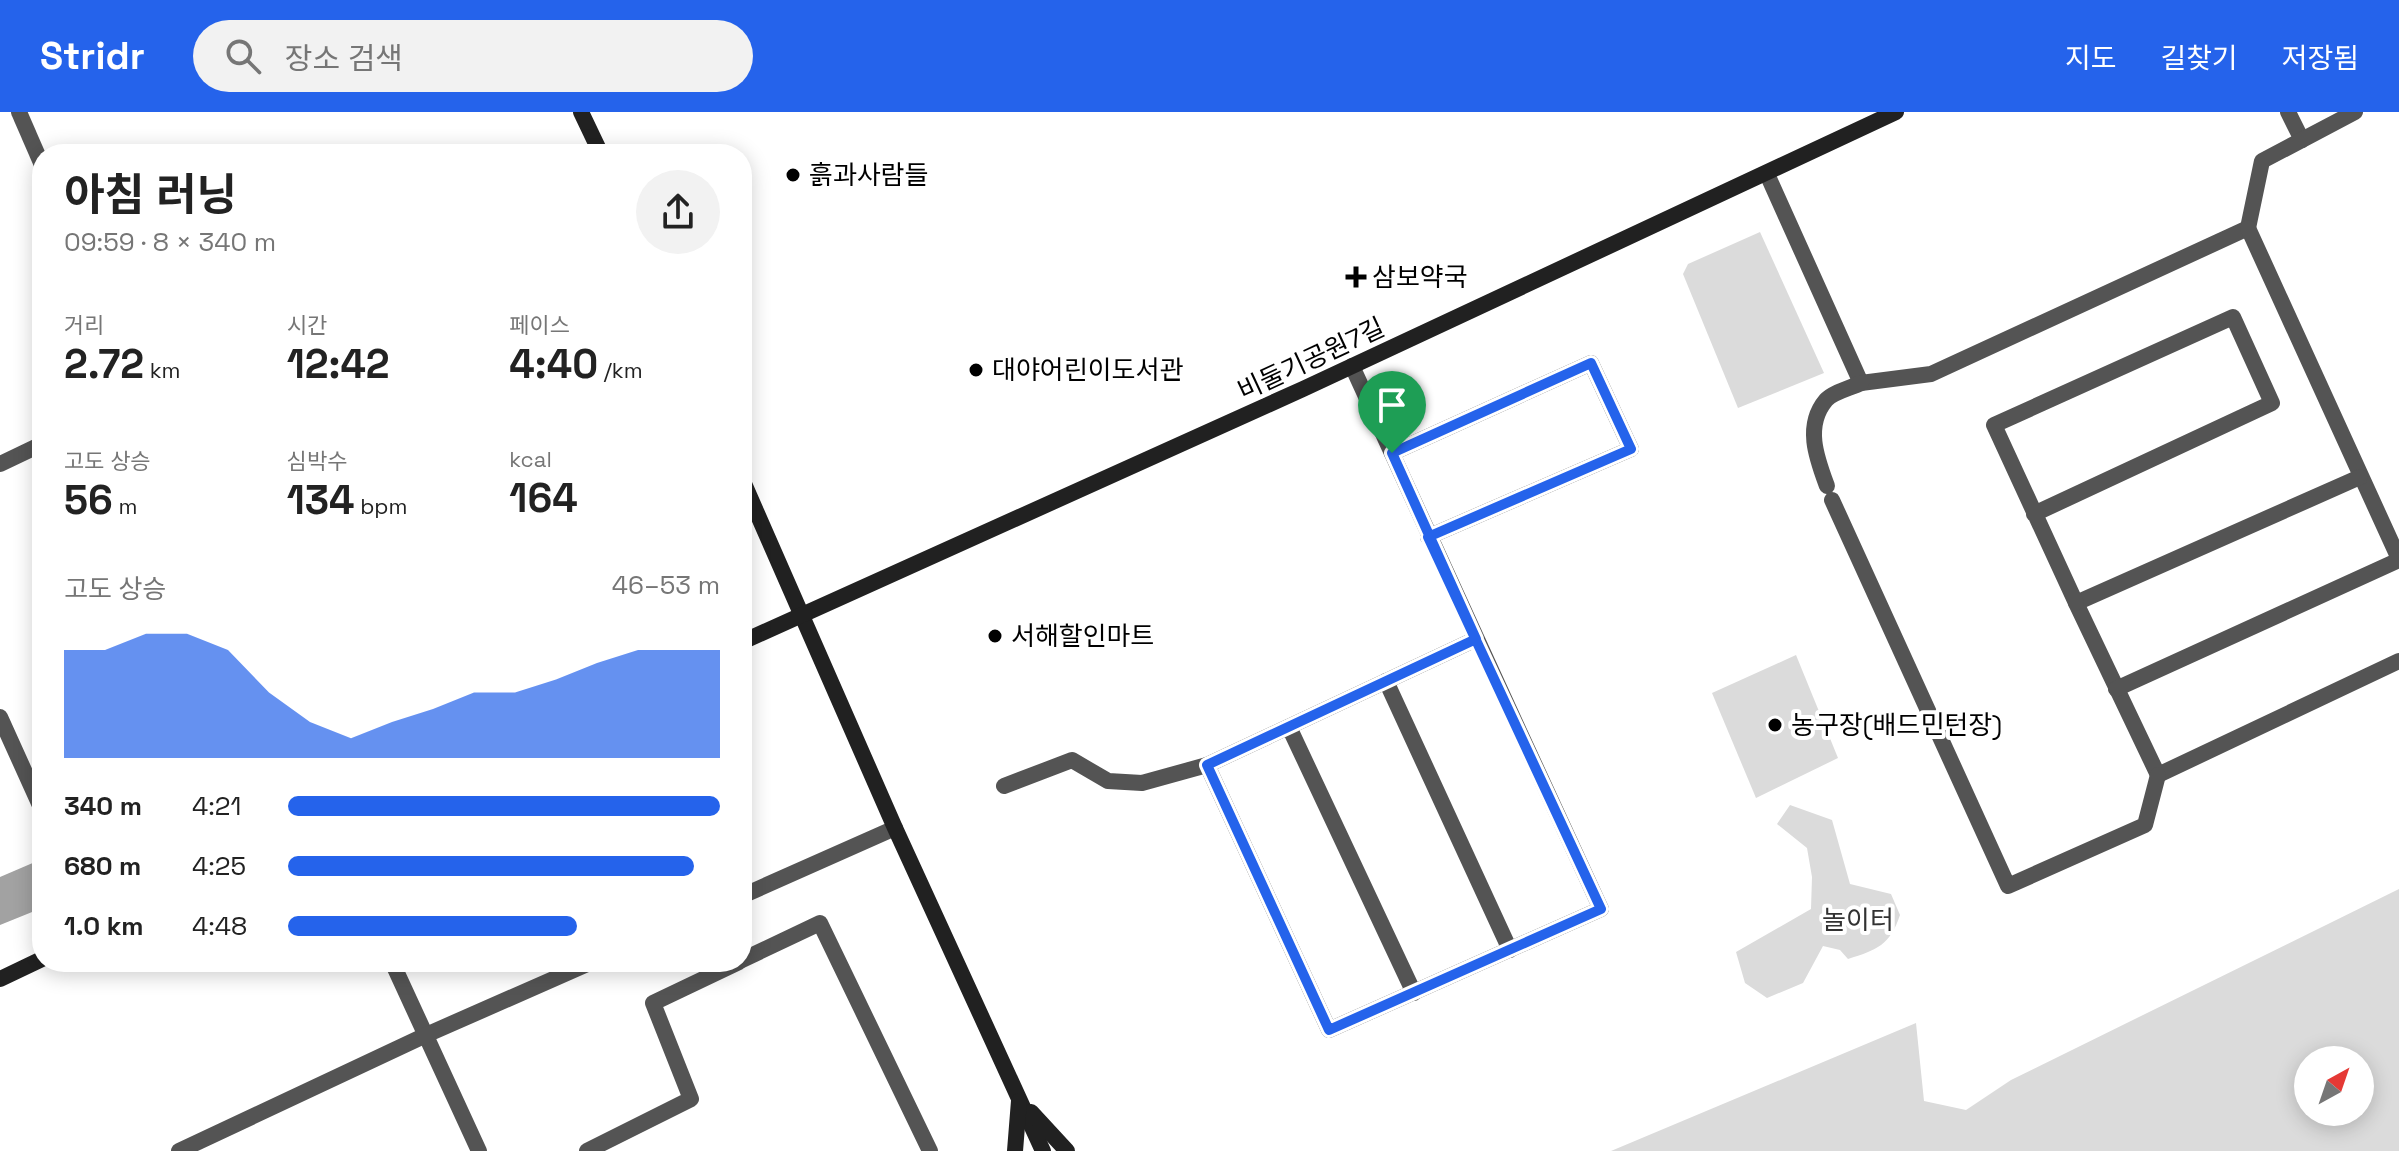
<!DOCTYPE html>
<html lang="ko">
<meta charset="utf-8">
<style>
:root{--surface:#fff;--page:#f2f2f2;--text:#222;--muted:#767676;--accent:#2563eb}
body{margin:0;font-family:"Space Grotesk","Noto Sans KR",sans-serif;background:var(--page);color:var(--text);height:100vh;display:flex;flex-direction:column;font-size:30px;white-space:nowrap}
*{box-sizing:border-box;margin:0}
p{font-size:26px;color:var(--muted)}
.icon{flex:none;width:44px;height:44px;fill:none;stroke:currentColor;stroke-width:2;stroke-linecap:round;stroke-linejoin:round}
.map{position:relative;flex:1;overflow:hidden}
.panel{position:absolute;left:32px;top:32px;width:720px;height:828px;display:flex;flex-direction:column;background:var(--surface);border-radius:32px;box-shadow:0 4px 20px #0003}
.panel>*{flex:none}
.needle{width:52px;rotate:40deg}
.tools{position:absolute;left:2294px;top:934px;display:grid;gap:16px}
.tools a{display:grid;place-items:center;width:80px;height:80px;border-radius:50%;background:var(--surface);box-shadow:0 4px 20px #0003;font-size:40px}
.pin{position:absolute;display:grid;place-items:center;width:68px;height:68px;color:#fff;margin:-82px -34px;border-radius:50% 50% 50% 0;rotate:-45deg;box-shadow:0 0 8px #0007}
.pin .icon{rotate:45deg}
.round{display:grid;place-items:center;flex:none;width:84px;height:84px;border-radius:42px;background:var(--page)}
.summary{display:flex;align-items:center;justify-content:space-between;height:136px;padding:0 32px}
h1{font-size:44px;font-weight:700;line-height:60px}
.stats{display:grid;grid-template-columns:repeat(3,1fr);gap:12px;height:136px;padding:8px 32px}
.stats div{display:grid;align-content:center}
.stats b{font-size:40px;font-weight:700}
.stats small{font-size:22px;font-weight:400}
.stats p{font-size:22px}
.chart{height:224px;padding:16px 32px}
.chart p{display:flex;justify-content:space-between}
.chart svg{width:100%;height:144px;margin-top:8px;fill:var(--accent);opacity:.7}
ul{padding:0 32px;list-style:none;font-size:26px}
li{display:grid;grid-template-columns:128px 96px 1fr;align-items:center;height:60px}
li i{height:20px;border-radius:10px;background:var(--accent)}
header{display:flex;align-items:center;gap:48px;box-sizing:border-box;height:112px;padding:0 40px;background:var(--accent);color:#fff}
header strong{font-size:38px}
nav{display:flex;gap:44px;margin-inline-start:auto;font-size:28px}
.search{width:560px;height:72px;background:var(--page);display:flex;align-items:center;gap:20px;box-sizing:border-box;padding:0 28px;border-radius:44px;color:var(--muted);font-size:30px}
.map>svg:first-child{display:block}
.green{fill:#dbdbdb;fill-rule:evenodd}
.water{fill:#a2a2a2}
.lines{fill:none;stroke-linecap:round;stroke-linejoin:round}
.lane{stroke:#545454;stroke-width:16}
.street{stroke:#545454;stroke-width:16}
.secondary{stroke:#212121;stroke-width:16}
.route-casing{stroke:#fff;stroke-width:16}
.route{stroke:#2563eb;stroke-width:10}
.poi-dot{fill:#000;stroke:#fff;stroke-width:3}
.labels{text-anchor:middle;stroke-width:8;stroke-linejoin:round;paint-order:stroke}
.poi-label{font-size:26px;fill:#000;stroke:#fff;text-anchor:start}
.street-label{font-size:26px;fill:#000;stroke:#fff}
.park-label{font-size:26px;fill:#323232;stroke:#fff}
</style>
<header>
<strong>Stridr</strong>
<div class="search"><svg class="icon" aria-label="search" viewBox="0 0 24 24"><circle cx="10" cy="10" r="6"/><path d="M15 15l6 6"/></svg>장소 검색</div>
<nav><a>지도</a><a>길찾기</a><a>저장됨</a></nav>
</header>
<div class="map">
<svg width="2399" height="1039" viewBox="0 0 2399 1039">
<rect width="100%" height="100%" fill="#fff"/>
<g class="green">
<polygon points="1760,120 1824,261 1738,296 1683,162 1688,152"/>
<polygon points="1796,543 1838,646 1756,686 1712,581"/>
<path d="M1790,693L1832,708L1850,772L1891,782L1900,803C1890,833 1877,838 1848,847L1840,838L1823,834L1803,871L1767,886L1745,871L1736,840L1811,797L1812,765L1807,736L1777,712Z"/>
<path d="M2399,777V1039H1611L1916,911L1924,989L1966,998L2011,968ZM2360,948V1000H2308V948Z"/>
</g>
<polygon class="water" points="42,747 42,796 0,813 0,765"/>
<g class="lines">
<g class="lane">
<polyline points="19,0 42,53"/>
<polyline points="2288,0 2302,28"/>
<polyline points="1767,62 1861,271 1931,262 2248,116 2262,49 2355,0"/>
<polyline points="2248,116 2399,447"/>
<path d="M1352,254C1434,436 1518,616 1601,797L1329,918L1207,653L1476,527"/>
<polyline points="1392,341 1591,251 1631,337 1428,425"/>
<polyline points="0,352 42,332"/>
<polyline points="2360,365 2076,491 2158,663 2399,549"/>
<path d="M1827,374C1817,347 1804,314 1826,288C1833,280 1851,276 1861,271"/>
<polyline points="1832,388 2008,774 2145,713 2158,663"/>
<polyline points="2034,402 2272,291 2233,205 1994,313 2076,491"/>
<polyline points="1386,569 1510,838"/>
<polyline points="2116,577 2399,448"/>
<polyline points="0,605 42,698"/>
<polyline points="1289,615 1414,881"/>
<polyline points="1004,674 1072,648 1108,669 1142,671 1207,653"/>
<polyline points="742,848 820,811 930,1039"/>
<polyline points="392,850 479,1039"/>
<polyline points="587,1039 691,987 653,891 739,850"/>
</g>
<g class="street">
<polyline points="742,784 895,716"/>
<polyline points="179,1039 426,923 592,850"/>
</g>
<g class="secondary">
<polyline points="581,0 601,42"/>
<polyline points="742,367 895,716 1043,1039"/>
<polyline points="742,530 1303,277 1896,0"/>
<polyline points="0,867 42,847"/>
<polyline points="1031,1000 1067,1039"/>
<polyline points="1015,1039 1019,989"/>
</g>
</g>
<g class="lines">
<g class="route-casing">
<polyline id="route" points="1392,341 1476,527 1207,653 1329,918 1601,797 1428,425 1631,337 1591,251 1392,341"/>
</g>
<use href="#route" class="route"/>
</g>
<g class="poi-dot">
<circle cx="793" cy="63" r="8"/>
<path d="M1352 153h8v8h8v8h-8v8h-8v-8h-8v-8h8z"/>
<circle cx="976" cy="258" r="8"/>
<circle cx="995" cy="524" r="8"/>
<circle cx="1775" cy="613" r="8"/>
</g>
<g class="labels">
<g class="poi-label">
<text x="809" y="72">흙과사람들</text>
<text x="1372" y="174">삼보약국</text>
<text x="992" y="267">대야어린이도서관</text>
<text x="1011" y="533">서해할인마트</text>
<text x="1791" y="622">농구장(배드민턴장)</text>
</g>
<g class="street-label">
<text transform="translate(1311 247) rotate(-25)" y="9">비둘기공원7길</text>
</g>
<g class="park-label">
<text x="1858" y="817">놀이터</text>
</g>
</g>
</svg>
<div class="tools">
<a><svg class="needle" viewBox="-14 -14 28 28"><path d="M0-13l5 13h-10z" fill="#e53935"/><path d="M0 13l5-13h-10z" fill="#767676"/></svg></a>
</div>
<div class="pin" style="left:1392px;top:341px;background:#1e9e55"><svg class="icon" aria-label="arrive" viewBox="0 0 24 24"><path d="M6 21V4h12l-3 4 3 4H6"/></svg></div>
<section class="panel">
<div class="summary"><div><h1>아침 러닝</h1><p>09:59 · 8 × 340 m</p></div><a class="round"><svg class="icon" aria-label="share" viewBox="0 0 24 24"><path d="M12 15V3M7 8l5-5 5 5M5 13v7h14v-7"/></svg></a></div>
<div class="stats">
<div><p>거리</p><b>2.72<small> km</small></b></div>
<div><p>시간</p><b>12:42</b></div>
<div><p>페이스</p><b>4:40<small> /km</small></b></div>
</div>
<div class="stats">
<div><p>고도 상승</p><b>56<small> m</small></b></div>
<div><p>심박수</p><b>134<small> bpm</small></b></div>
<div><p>kcal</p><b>164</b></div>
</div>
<div class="chart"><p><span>고도 상승</span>46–53 m</p>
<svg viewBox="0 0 160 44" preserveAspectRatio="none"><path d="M0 44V11L10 11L20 6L30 6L40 11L50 24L60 33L70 38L80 33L90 29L100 24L110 24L120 20L130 15L140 11L150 11L160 11V44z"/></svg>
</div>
<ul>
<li><b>340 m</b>4:21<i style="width:100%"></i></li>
<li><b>680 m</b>4:25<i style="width:94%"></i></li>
<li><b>1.0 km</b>4:48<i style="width:67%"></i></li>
</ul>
</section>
</div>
